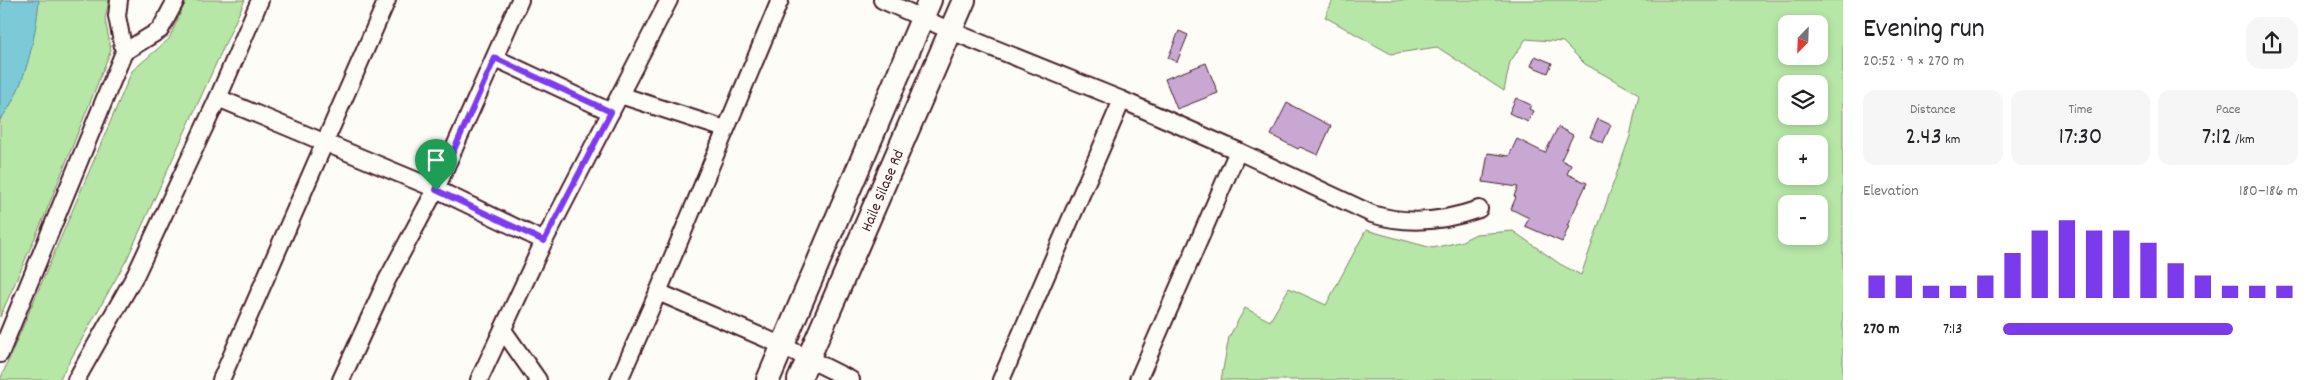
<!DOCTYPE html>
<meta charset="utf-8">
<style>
:root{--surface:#fff;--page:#f6f6f6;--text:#202124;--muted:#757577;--accent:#7c3aed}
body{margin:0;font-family:Dekko,sans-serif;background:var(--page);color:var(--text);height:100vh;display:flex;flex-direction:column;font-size:19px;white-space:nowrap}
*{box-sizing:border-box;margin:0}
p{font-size:16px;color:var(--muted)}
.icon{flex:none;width:28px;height:28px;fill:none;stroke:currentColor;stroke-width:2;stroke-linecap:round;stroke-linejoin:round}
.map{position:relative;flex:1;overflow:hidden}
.details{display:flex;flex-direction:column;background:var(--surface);width:475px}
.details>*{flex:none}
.needle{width:32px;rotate:203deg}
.fabs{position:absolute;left:1778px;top:15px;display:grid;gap:10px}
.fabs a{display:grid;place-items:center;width:50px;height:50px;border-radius:10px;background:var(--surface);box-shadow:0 2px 8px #0003;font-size:25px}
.pin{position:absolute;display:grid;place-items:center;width:42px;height:42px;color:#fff;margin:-51px -21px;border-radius:50% 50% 50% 0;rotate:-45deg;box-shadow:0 0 5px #0007}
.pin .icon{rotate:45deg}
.round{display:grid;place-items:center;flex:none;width:52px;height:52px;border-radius:15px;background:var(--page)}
.headline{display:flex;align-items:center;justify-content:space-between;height:85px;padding:0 20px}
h1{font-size:28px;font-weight:600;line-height:38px}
.metrics{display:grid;grid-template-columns:repeat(3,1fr);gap:8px;height:85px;padding:5px 20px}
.metrics div{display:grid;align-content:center;border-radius:12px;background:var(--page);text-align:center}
.metrics b{font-size:25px;font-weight:600}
.metrics small{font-size:14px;font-weight:400}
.metrics p{font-size:14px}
.chart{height:140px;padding:10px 20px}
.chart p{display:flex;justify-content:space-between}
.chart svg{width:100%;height:90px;margin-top:5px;stroke:var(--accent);stroke-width:6}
ul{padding:0 20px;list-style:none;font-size:16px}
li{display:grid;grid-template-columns:80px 60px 1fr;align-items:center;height:38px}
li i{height:12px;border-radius:6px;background:var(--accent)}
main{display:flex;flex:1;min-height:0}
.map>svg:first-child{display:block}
.green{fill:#b6e7a6;stroke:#808368;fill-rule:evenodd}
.water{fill:#7bcad8;stroke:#678693}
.building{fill:#c8a8d3;stroke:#4a1f2b}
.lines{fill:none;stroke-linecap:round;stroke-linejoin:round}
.street-casing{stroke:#4a1f2b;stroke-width:20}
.secondary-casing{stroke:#4a1f2b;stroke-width:26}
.street{stroke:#fdfcf7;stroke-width:16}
.secondary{stroke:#fdfcf7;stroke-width:22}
.route-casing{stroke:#fff;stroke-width:10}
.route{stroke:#7c3aed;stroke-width:6}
.labels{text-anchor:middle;stroke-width:4.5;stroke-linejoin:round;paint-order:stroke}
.street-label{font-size:16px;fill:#4a1f2b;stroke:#fdfcf7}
</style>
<main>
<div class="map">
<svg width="1843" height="380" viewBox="0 0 1843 380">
<rect width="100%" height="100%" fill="#fdfcf7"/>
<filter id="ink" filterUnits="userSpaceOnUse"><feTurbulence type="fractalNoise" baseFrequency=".02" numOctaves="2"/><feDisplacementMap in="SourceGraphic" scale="10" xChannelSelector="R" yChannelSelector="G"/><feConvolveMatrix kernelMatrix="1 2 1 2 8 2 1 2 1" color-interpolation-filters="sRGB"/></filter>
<g filter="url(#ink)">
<g class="green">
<polygon points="0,0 109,0 105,19 111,50 44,217 0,317"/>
<polygon points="186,0 245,0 127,259 59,380 0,380 132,71 169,39"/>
<path d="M1333,0H1843V380H1221L1229,337L1245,308L1270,321L1289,288L1326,305L1366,230L1432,248L1460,242L1476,234L1513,231L1560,264L1581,275L1630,136L1639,94L1585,64L1563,42L1526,39L1510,62L1504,91L1437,47L1391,54L1325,17ZM1786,24H1819V56H1786ZM1786,84H1819V116H1786ZM1786,144H1819V176H1786ZM1786,204H1819V236H1786Z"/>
</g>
<path class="water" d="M2,0H39C36,37 24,92 0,120V7Z"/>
<g class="building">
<polygon points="1179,31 1188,35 1177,62 1168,58"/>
<polygon points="1535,56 1552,63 1548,73 1531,66"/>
<polygon points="1206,63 1218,93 1177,109 1165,79"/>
<polygon points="1516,98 1531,105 1529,109 1533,111 1528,122 1509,113"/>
<polygon points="1287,103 1331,126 1318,155 1300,147 1298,149 1271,135"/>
<polygon points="1598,119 1611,125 1603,143 1590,137"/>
<polygon points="1558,127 1573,135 1561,160 1571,165 1567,174 1587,183 1567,226 1569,226 1562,242 1525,226 1529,218 1511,209 1516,197 1514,196 1518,187 1483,182 1488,153 1509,156 1517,139 1545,153"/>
</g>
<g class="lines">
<g class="street-casing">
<g id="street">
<path d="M882,0L951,31L1122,100L1238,151L1372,214C1407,225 1445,221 1479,209"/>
<polyline points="124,52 160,30 176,0"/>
<polyline points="495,58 611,112"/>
<polyline points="620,95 725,129"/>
<polyline points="218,98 436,189 544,241"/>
<polyline points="658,292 783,346 851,380"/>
<polyline points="503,330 538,380"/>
<polyline points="0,354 124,52 117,16 119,0"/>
<polyline points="76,380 136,274 218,98 260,0"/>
<polyline points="221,380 387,0"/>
<polyline points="341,380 387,280 436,189 520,0"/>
<polyline points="479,380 544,241 669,0"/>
<polyline points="619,380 658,292 780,0"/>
<polyline points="1001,380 1122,100"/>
<polyline points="1138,380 1238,151"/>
</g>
</g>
<g class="secondary-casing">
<g id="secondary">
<polyline points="768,380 930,0"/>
<polyline points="799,380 964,0"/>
</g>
</g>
<use href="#street" class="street"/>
<use href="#secondary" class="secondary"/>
</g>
</g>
<g class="lines" filter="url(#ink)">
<g class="route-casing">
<polygon id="route" points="495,58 611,112 544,241 436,190"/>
</g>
<use href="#route" class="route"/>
</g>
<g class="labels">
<g class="street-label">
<text transform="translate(881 190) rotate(-67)" y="6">Haile Silase Rd</text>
</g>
</g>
</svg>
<div class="fabs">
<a><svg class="needle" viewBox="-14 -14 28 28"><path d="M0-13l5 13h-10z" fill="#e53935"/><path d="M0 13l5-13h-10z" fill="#757577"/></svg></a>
<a><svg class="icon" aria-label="layers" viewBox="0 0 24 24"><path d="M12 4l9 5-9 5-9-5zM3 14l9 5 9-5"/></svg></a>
<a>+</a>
<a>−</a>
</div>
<div class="pin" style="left:436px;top:190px;background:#1e9e55"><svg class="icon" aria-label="arrive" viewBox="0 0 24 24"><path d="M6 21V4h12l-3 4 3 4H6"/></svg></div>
</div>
<section class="details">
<div class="headline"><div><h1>Evening run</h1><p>20:52 · 9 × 270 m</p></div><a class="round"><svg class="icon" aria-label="share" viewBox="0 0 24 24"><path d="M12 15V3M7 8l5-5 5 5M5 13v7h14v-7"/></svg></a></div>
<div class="metrics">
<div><p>Distance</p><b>2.43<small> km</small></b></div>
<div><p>Time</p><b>17:30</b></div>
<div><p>Pace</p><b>7:12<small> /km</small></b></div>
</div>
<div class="chart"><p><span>Elevation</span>180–186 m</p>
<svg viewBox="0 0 160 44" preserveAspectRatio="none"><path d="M5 44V33M15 44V33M25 44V38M35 44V38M45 44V33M55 44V22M65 44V11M75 44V6M85 44V11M95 44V11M105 44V17M115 44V27M125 44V33M135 44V38M145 44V38M155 44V38"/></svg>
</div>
<ul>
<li><b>270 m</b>7:13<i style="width:78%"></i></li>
</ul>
</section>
</main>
